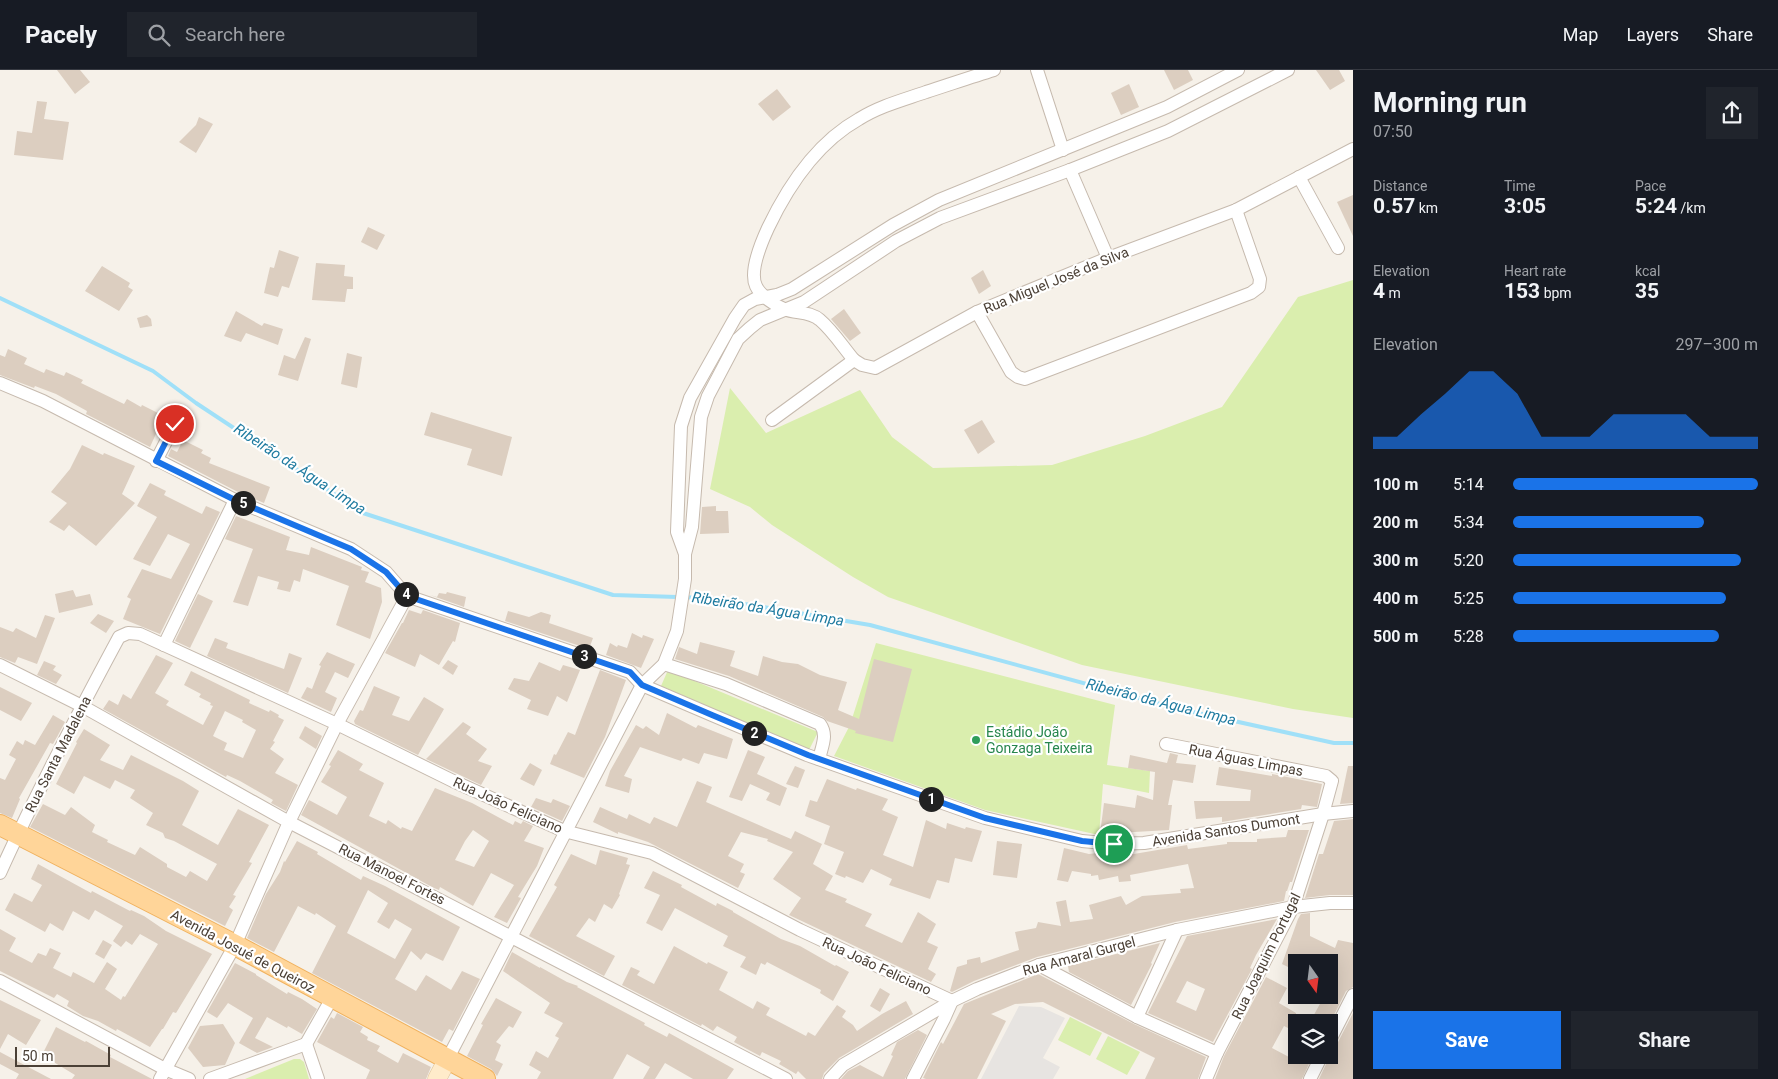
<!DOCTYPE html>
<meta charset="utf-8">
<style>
:root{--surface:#171b24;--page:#20242c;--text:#f1f3f6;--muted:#9ea1a6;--line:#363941;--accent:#1a73e8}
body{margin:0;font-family:Roboto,sans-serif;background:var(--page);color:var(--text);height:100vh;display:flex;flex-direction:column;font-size:19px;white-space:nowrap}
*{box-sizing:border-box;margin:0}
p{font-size:16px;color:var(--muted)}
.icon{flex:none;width:28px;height:28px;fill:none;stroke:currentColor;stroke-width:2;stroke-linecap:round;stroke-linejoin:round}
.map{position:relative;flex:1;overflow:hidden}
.drawer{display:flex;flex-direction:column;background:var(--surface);width:425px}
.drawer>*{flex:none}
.needle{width:32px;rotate:166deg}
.buttons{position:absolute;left:1288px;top:884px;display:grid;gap:10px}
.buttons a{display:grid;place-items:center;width:50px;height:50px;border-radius:0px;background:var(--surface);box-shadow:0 5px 20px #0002;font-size:25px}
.scale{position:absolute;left:15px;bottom:12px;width:95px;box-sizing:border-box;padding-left:5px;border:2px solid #4b4036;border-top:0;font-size:14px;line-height:18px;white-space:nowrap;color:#4b4036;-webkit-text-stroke:4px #fff;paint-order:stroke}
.pin{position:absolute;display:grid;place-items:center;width:42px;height:42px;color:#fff;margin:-21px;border:2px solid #fff;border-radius:50%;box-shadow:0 1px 5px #0007}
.km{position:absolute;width:25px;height:25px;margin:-12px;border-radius:50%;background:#222;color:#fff;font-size:14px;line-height:25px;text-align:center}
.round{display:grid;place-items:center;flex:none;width:52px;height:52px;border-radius:0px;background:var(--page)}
.headline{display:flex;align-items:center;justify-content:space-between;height:85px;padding:0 20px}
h1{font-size:28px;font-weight:700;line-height:38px}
.stats{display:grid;grid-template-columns:repeat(3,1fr);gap:8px;height:85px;padding:5px 20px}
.stats div{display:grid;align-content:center}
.stats b{font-size:21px;font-weight:700}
.stats small{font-size:14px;font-weight:400}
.stats p{font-size:14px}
.chart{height:140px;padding:10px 20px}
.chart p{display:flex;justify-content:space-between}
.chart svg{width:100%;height:90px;margin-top:5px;fill:var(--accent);opacity:.7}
.action{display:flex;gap:10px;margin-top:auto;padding:10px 20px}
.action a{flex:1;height:58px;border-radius:0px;background:var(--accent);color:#fff;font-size:20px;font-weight:700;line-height:58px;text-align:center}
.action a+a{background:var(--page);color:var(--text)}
ul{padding:0 20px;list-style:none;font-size:16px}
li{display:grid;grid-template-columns:80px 60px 1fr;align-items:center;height:38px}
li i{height:12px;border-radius:6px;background:var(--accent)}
header{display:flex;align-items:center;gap:30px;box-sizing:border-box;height:70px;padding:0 25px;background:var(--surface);border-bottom:1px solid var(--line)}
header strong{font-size:24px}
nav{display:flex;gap:28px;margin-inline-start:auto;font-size:18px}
.search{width:350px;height:45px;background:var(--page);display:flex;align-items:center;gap:12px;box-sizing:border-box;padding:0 18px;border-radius:0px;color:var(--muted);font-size:19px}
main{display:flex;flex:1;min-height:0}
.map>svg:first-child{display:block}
.green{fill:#daeeae}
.parking{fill:#e7e4e1}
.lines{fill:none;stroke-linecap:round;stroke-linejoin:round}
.stream{stroke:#a0e0f8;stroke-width:4}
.building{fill:#dccec0;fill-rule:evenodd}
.street-casing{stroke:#c6baae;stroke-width:14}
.secondary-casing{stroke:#dec297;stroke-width:19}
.primary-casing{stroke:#f0b15d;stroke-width:22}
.street{stroke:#fff;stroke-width:12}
.secondary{stroke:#ffebca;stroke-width:18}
.primary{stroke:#ffd599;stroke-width:20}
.route-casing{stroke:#fff;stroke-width:10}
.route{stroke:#1a73e8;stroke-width:6}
.leisure-dot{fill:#2e9e5b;stroke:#fff;stroke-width:2}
.labels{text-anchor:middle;stroke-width:4.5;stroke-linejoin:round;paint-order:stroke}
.street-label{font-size:14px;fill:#4b4036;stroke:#fff}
.leisure-label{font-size:14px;fill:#27864d;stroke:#fff;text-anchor:start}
.water-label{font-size:15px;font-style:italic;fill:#1f7ba0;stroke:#fff}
</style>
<header>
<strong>Pacely</strong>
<div class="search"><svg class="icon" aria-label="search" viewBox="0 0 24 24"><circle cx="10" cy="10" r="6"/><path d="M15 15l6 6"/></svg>Search here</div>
<nav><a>Map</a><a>Layers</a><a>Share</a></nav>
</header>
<main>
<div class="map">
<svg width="1353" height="1009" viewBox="0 0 1353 1009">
<rect width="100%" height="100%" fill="#f6f1e9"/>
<g class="green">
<polygon points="1353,210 1353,648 1293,639 1082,595 888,527 853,507 772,455 750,437 710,419 730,318 766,363 860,320 892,367 933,398 1052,395 1145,366 1222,337 1298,227"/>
<polygon points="876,573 1115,635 1107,695 1150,701 1149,723 1103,714 1099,765 985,740 834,686 850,655"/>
<polygon points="668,600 818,662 809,680 661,616"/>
<polygon points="1070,947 1102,963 1090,986 1058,970"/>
<polygon points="1108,966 1140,982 1127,1005 1096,989"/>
<polygon points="294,989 300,989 304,992 309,1009 245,1009"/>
</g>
<polygon class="parking" points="1019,936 1041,937 1065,948 1043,988 1060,997 1053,1009 981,1009"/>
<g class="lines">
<polyline class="stream" points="0,228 153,301 196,333 363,443 613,525 709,528 870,555 1175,638 1334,673 1353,673"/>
</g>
<g class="building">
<polygon points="57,0 80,0 90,12 75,24"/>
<polygon points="1164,0 1188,0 1193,10 1174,20"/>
<polygon points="1316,0 1339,0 1345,11 1330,20"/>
<polygon points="1129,14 1139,37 1121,45 1111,23"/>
<polygon points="777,19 791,37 773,51 758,34"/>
<polygon points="37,31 47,32 44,49 69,52 63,90 14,85 17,61 32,63"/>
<polygon points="199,47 213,54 196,83 179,72 196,55"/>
<polygon points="1353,125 1353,166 1337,132"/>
<polygon points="368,157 385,165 377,180 361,172"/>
<polygon points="279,180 299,187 289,218 282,216 278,227 264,223 270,197 274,198"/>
<polygon points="316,193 345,195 344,206 353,207 353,219 347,219 345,232 312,230"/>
<polygon points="102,196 130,213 128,217 133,220 119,241 85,221"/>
<polygon points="983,200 991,216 979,224 971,208"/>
<polygon points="844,239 861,263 850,271 831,249"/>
<polygon points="236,241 262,256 264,253 283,259 278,275 246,263 241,272 224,266"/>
<polygon points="147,245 151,249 152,256 140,258 137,248"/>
<polygon points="305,267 311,269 298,311 278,305 284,285 295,289"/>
<polygon points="8,279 27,288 24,294 44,303 46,299 64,306 66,302 83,310 81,313 124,334 127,329 141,337 142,335 164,346 150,377 86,344 87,341 56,324 35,316 34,318 0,305 0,285 5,287"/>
<polygon points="347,283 362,287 357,318 341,314"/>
<polygon points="431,342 512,367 502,406 467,395 472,379 424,365"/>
<polygon points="982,350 995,372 978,384 964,360"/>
<polygon points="183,370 203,380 201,383 211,388 209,393 270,417 264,433 236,421 168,386 171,379 177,382"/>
<polygon points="82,375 103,385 104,383 135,396 122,424 135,433 96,476 69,455 64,461 49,452 67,433 51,422 70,399"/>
<polygon points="150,413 166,421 164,425 202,444 206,436 220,442 160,564 123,549 131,529 127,527 142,499 171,509 190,474 168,464 150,496 133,489 157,447 137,436"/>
<polygon points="716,436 716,441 728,441 729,463 700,464 702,437"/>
<polygon points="236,446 290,467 286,480 309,485 311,477 362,497 361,500 369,502 365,512 381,518 382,532 370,569 336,555 349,516 303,499 300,512 294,510 290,522 277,519 279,512 258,506 248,536 233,532 253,479 225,469"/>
<polygon points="73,520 76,527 90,524 93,535 59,543 55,524"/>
<polygon points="447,522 466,527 464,537 430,525 437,527 439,523 446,524"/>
<polygon points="198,524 213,531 190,578 175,571"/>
<polygon points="409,540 421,544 423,540 460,553 455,572 453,571 439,595 420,584 415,597 385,583 402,553 403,553"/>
<polygon points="508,541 529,547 541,542 551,545 549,553 593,568 589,579 505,551"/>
<polygon points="98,544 114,551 106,563 90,553"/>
<polygon points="45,545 55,548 37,594 18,587 15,593 0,587 0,557 13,562 16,558 36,568"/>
<polygon points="632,563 642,568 643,565 654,569 641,598 606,585 610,573 617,577 618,575 627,578"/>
<polygon points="215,568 228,573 226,578 284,599 289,583 302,588 288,623 207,586"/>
<polygon points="700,572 735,581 730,596 758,606 763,586 782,592 798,594 820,605 847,612 838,640 859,649 874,589 912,599 893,672 855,663 856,661 827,651 823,647 729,606 675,589 679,577 697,584"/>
<polygon points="327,582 355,594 348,608 335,602 325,622 337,628 331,642 301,628 307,617 312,619 321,596 319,595"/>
<path d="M156,585L173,593L155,623L169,631L166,635L203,655L213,636L210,635L211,633L199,627L201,624L184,615L191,601L250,630L249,633L269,642L270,640L279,645L278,647L284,650L273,671L275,672L270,679L284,689L275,703L298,715L286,741L271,733L273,730L240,711L227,705L226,707L103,639L109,630L118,635L123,624L131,629ZM225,641L243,650L242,652L256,660L243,688L224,680L227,673L213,666Z"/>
<polygon points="448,590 458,596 453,605 442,598"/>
<polygon points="44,591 56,596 53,600 62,605 56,614 37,605"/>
<polygon points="539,592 560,601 563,595 580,600 567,632 557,626 548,646 527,639 531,630 508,619 514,608 529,611"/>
<polygon points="600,600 626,610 605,667 584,708 550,694 554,684 556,685 568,662 575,665"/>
<polygon points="374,616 400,627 392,645 409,651 424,627 444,639 418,685 355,654 354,651 360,640 363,641"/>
<polygon points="0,617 32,633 21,651 0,640"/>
<polygon points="667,643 696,658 698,655 733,669 727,689 704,683 699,694 683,688 681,691 640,677 624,706 632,709 629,723 605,716 610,701 636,655 643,659 646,656 659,665"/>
<polygon points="53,645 65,652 57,667 53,674 50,673 19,728 20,729 12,748 0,743 0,708 5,710 16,689 9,685 17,671 23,675 25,670 35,675"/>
<polygon points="463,652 471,657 466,664 487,679 478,691 492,696 481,715 426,689"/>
<polygon points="305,656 322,666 316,679 299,668"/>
<polygon points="84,659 110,675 100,690 123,700 131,685 183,711 199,721 182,755 218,775 238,739 269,755 249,792 252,793 233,825 236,826 229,837 233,840 225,856 30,757 43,734 65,745 71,737 95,755 92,762 108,770 107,772 135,785 140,777 167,794 167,797 186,807 190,801 207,811 217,794 174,771 165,768 163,763 146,755 153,743 130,728 135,720 115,710 110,719 84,706 74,724 56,714 77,673 76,672"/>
<path d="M338,680L363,694L359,700L384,713L369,746L386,754L388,750L401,759L402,757L412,761L435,718L472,733L513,755L515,751L521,754L523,751L533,756L524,771L544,778L537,796L518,827L521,828L507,853L494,847L514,815L491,803L473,836L440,817L439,820L432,817L301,745L309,730L337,745L347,727L321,712L331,696L329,695ZM473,760L489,771L474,797L455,790L465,771Z"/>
<polygon points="748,680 765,687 757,704 787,718 780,736 766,730 770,723 750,714 742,731 729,727"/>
<polygon points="1170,683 1178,685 1176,693 1196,695 1193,713 1173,710 1168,735 1172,735 1169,760 1100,764 1104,733 1135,738 1137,725 1153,730 1155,702 1128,698 1130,685 1167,693"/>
<polygon points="530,693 542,700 534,716 520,709"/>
<polygon points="795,696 805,700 798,718 786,714"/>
<polygon points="1348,696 1353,696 1353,733 1340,734"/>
<polygon points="1219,697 1272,706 1272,704 1322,714 1317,737 1302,735 1301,739 1222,752 1222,747 1196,749 1194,731 1250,731 1251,720 1216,715"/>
<polygon points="827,709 856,720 857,718 888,729 882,740 898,747 883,785 913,797 926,750 946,759 947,753 965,759 966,757 982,761 972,792 955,788 949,813 937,810 930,829 889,815 892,809 871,799 863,813 846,806 845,808 835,804 844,782 824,774 830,756 805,746 810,730 817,732"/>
<polygon points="697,711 712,717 706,732 791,769 795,761 822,774 813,794 833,806 825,820 847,829 845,832 872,844 865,856 902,873 918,842 936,854 927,872 938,877 928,899 936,904 931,912 789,845 801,828 773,809 793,782 767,771 768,769 741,762 728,786 744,794 740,802 745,804 738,818 648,772 618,762 618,764 593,752 600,737 627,749 629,744 650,754 654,747 677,757"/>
<polygon points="536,728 551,733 553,729 570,736 562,751 531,737"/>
<polygon points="1353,749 1353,825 1330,825 1305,828 1319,784 1323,784 1334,751"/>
<polygon points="1288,760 1309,760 1292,812 1290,812 1287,821 1286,821 1284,831 1175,852 1037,887 974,911 952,922 950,921 957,897 967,894 967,890 980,887 981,893 1019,880 1015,862 1036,858 1038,852 1061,856 1056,832 1066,830 1070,852 1093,849 1089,835 1121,826 1126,835 1142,826 1181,823 1180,819 1194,818 1188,794 1130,805 1131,811 1119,812 1118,806 1099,810 1098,805 1091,806 1091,804 1072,801 1068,812 1057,810 1064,778 1089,784 1106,782 1107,784 1127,783 1128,785 1187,775 1188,779 1227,774 1227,772 1257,772 1257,769 1286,767"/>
<path d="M297,771L318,782L317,784L361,810L363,806L385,816L460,857L443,891L426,883L421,890L411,881L395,909L416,921L426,905L451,920L462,901L480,909L453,961L449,959L442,972L312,903L336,856L316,843L315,845L298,836L274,882L247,868L266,824L280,802L284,791L285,792ZM368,820L388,833L377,852L389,859L395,849L412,859L395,889L347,863Z"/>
<polygon points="997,771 1022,774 1017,808 993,805"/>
<polygon points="600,780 628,788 626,794 630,795 619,824 620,825 612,839 604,834 595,852 589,848 576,866 615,886 604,906 529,866 557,817 554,815 571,784 596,795"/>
<polygon points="38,794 91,823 92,821 130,841 131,840 144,846 166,861 212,884 176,943 173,942 163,959 162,959 150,977 117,959 116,961 98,951 83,946 67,936 69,931 57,924 54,928 0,901 0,859 16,868 9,881 32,893 38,883 46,886 50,878 61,883 53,898 71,907 73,902 94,913 107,892 117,899 105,919 121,930 123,926 125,927 158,874 140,864 132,875 126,871 121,877 113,871 123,856 95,840 89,850 73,841 63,861 50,853 45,862 5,840 14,823 32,832 42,815 31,809"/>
<polygon points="653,801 682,815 681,817 716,836 717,833 733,841 733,842 781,869 800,876 835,896 836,895 849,902 833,931 820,923 821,920 767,892 765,895 761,893 756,905 740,897 746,887 723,876 728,866 675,838 662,861 646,853 660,825 644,818"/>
<polygon points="1310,843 1310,866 1335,878 1338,870 1353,873 1353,917 1346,921 1329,955 1329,952 1310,952 1321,932 1306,925 1329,925 1329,892 1296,892 1296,901 1282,894 1298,849 1301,844"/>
<path d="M1277,849L1256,885L1250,898L1252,899L1213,972L1148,943L1187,866ZM1187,911L1205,919L1196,941L1176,932Z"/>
<polygon points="103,870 112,875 104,889 95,884"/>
<polygon points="1160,873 1151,893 1152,894 1131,935 1069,902 1068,896"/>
<polygon points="674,876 707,894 708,892 728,902 719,920 753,939 757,931 770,938 766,945 806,966 808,962 815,966 837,935 846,941 842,947 853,955 857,961 882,944 906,931 913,944 839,988 824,1003 822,1009 806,1009 798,1001 796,1004 779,994 781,991 762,982 760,986 734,972 737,967 717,956 713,961 702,954 701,956 622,915 631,897 640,901 637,905 654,914"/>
<polygon points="512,882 540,898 540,897 567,912 578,916 577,917 645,953 644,955 667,967 669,963 734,999 727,1009 693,1009 665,993 655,1009 643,1009 650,997 627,984 613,1009 537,1009 541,1002 529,995 536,981 548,988 559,968 555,966 563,953 544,943 550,933 503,901"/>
<polygon points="235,893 256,904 256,905 287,924 288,922 302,929 317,939 302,964 288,956 287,958 267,947 255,968 273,977 257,983 239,973 253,948 228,933 217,948 207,942"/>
<polygon points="1038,904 1134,954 1206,987 1198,1009 1145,1009 1155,988 1043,932 1015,934 991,944 1006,951 977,1009 926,1009 923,1008 941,972 943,974 964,934"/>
<polygon points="1266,907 1287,918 1279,933 1296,943 1296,962 1284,956 1272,978 1289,987 1290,985 1313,985 1302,1009 1215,1009 1224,986"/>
<polygon points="880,918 890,924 880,942 870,936"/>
<polygon points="496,928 522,942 513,958 509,956 496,972 501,975 495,990 503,994 497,1006 491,999 467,986 483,955 481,954"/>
<polygon points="0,930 41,950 26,975 8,964 0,979"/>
<polygon points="337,943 363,957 360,962 368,967 367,970 380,976 377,981 398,993 403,983 431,997 426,1009 366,1009 370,1000 317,972 331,947 334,949"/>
<polygon points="1353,943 1353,1009 1319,1009 1329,988 1329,980 1336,976"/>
<polygon points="223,954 235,973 225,995 203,997 188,978 200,956"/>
<polygon points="56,957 85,972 86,971 111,985 110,987 152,1009 72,1009 75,1005 42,985"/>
<polygon points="918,960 927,965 905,1009 841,1009 848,1001 860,995 883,1007 893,986 891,985 897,972"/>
<polygon points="0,982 15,990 51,1009 16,1009 19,1004 0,994"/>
</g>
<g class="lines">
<g class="street-casing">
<g id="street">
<polyline points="1037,0 1063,80"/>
<polyline points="1070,100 1108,188"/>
<polyline points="1299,107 1338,178"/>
<polyline points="977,242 1011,302 1018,307 1025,309 1251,223 1259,217 1260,209 1236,140"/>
<path d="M854,290C843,277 833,261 820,250C810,241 796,244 784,239C774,235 760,225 756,216C749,201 762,171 768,158C788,116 818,72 859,49C880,36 903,30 926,22C948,15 971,7 994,0"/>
<polyline points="0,313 43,331 235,430 351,479 386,502 407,526 630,602 642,615 712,645 807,685 985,748 1082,771 1114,774 1144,773 1323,744 1353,741"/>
<polyline points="772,350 854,290 862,295 875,298 977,242 1108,188 1236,140 1353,79"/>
<polyline points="156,391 175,354"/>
<polyline points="685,484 677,462 681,356 690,328 735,248 744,235 755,229 777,225 792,219 893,155 939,130 1167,37 1238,0"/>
<polyline points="164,575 235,430"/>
<path d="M664,594L726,614L820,654C828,665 822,676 819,689"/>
<polyline points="0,595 82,636 289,752 786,1009"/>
<polyline points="1166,674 1326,706 1332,711 1323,744 1293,837 1217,983 1206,1009"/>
<path d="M0,803C36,723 77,645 119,567L128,563L140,564L337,654L453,711L564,761L652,783L800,860L952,931L944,949L913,1009"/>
<polyline points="1039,895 1137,947 1217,983"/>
<polyline points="0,911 165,999 189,1009"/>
<polyline points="1137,947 1177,860"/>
<polyline points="1329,972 1353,925"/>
<polyline points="306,974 332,928"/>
<polyline points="306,974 318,1009"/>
<polyline points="447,990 642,615 664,594 677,561 685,509 685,484 692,457 701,347 708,326 738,269 750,258 760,250 804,232 896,171 940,148 1070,100 1168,61 1288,0"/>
<polyline points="160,1009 235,875 289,752 337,654 407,526"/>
<polyline points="210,1009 306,974"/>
<polyline points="830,1009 843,995 952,931 977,919 1039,895 1177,860 1293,837 1330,833 1353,833"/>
<polyline points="1310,1009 1322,985"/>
</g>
</g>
<g class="secondary-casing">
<polyline id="secondary" points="437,1009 447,990"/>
</g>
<g class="primary-casing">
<polyline id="primary" points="0,755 235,875 485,1009"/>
</g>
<use href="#street" class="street"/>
<use href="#secondary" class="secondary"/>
<use href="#primary" class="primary"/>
</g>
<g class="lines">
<g class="route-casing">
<polyline id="route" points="175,354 156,391 235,430 351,479 386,502 407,526 630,602 642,615 712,645 808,685 985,748 1082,771 1114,774"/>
</g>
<use href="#route" class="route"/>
</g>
<circle class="leisure-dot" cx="976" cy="670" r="5"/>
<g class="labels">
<g class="street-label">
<text transform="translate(1056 210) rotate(-22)" y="5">Rua Miguel José da Silva</text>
<text transform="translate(58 684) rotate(-63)" y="5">Rua Santa Madalena</text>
<text transform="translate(1246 690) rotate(11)" y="5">Rua Águas Limpas</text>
<text transform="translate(508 735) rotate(24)" y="5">Rua João Feliciano</text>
<text transform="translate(1226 760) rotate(-9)" y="5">Avenida Santos Dumont</text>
<text transform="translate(392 804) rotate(27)" y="5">Rua Manoel Fortes</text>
<text transform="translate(243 881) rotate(28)" y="5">Avenida Josué de Queiroz</text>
<text transform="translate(1079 886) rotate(-15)" y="5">Rua Amaral Gurgel</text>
<text transform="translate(1266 886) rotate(-64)" y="5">Rua Joaquim Portugal</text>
<text transform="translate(877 896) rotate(25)" y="5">Rua João Feliciano</text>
</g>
<g class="leisure-label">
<text x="986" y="667">Estádio João<tspan x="986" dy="16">Gonzaga Teixeira</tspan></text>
</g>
<g class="water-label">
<text transform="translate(300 399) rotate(33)" y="5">Ribeirão da Água Limpa</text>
<text transform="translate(768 539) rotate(9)" y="5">Ribeirão da Água Limpa</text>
<text transform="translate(1161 632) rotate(14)" y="5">Ribeirão da Água Limpa</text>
</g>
</g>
</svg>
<div class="buttons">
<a><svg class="needle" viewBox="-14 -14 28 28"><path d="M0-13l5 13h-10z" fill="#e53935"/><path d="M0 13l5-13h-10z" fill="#9ea1a6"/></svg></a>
<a><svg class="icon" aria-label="layers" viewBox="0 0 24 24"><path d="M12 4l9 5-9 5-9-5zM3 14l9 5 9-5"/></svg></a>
</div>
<div class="scale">50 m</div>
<div class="pin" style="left:1114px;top:774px;background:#1e9e55"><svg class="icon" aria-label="arrive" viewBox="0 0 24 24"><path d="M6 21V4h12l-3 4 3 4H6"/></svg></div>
<div class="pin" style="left:175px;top:354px;background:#d93025"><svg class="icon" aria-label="check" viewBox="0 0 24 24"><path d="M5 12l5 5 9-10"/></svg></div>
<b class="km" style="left:931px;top:729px">1</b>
<b class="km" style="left:754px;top:663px">2</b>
<b class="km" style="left:584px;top:586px">3</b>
<b class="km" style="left:406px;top:524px">4</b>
<b class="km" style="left:243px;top:433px">5</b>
</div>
<section class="drawer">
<div class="headline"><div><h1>Morning run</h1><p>07:50</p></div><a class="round"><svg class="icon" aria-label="share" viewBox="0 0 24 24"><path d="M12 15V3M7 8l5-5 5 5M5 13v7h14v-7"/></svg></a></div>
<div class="stats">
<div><p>Distance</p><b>0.57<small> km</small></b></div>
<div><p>Time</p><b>3:05</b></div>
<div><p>Pace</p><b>5:24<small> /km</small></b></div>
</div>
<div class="stats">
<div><p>Elevation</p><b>4<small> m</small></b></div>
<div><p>Heart rate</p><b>153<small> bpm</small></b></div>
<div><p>kcal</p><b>35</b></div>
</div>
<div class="chart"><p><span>Elevation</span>297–300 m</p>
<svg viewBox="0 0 160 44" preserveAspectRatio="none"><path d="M0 44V38L10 38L20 27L30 17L40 6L50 6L60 17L70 38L80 38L90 38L100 27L110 27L120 27L130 27L140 38L150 38L160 38V44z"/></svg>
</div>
<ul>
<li><b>100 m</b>5:14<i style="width:100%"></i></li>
<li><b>200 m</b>5:34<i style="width:78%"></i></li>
<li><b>300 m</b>5:20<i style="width:93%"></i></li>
<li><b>400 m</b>5:25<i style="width:87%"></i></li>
<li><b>500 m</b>5:28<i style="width:84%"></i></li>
</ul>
<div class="action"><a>Save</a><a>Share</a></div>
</section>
</main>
